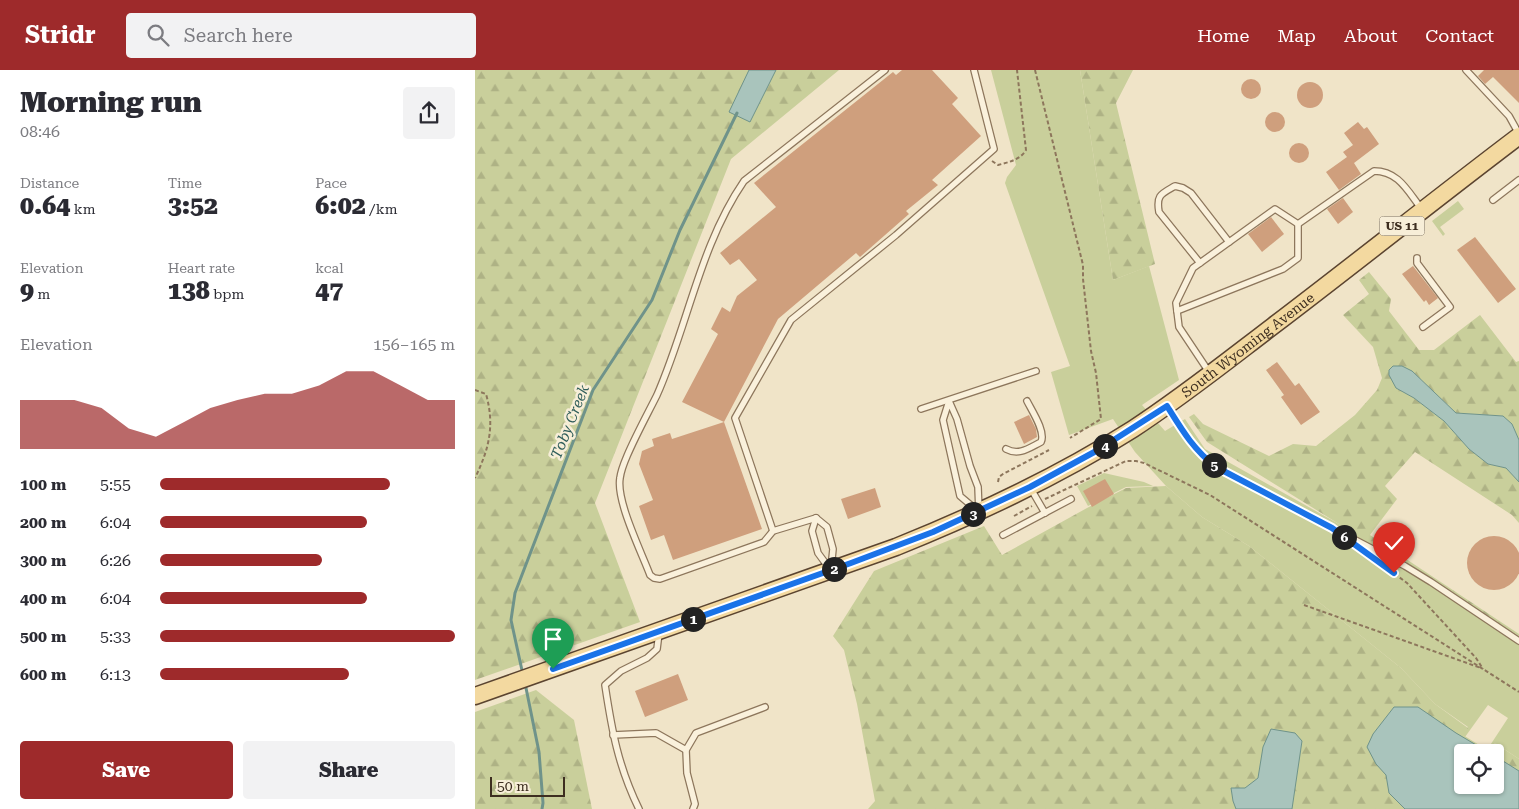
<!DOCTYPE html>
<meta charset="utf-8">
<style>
:root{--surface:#fff;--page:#f2f2f3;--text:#2b2b33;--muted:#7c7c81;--accent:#9e2a2b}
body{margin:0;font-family:"Roboto Serif",serif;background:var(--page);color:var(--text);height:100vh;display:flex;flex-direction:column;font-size:19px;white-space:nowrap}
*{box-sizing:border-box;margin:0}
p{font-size:16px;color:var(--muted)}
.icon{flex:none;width:28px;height:28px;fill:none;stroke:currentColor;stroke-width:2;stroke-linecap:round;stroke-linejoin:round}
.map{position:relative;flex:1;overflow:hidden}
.side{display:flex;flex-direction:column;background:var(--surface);width:475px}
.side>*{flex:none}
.fabs{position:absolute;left:979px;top:674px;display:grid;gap:10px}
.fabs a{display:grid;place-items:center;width:50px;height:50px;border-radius:5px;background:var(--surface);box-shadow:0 1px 4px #0004;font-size:25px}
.scale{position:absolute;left:15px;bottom:12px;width:75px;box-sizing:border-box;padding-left:5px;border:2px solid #3d2e20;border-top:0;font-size:14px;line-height:18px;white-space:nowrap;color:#3d2e20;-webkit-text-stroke:4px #f7eed8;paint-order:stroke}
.pin{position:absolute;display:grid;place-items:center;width:42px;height:42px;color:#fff;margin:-51px -21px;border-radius:50% 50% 50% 0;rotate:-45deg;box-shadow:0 0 5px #0007}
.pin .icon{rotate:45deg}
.km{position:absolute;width:25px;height:25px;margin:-12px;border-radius:50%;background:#222;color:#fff;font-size:14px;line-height:25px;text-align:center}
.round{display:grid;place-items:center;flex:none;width:52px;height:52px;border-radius:5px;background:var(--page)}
.summary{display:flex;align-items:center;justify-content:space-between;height:85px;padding:0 20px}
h1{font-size:28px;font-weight:800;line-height:38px}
.figures{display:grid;grid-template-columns:repeat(3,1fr);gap:8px;height:85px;padding:5px 20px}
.figures div{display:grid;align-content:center}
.figures b{font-size:25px;font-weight:800}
.figures small{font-size:14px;font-weight:400}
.figures p{font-size:14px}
.chart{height:140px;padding:10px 20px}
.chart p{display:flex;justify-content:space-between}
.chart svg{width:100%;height:90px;margin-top:5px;fill:var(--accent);opacity:.7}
.button{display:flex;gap:10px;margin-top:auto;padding:10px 20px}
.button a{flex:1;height:58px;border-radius:5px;background:var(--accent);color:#fff;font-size:20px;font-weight:800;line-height:58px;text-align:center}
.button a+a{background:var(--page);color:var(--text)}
ul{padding:0 20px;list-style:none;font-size:16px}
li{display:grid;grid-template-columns:80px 60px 1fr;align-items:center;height:38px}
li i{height:12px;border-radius:6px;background:var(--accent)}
header{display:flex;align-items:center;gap:30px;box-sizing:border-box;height:70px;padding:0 25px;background:var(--accent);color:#fff}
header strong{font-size:24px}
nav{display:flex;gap:28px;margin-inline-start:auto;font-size:18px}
.search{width:350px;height:45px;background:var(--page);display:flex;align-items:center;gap:12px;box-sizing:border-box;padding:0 18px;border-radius:5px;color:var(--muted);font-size:19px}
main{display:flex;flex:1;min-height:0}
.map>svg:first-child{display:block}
.green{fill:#c9cf9b}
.forest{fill:url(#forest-firs);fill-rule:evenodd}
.water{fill:#a9c4bc;stroke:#6f938a}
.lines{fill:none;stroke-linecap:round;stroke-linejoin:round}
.stream{stroke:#6f938a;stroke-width:3}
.building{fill:#cf9f7d}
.lane-casing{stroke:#8d765c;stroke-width:8}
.primary-casing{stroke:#5b4430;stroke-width:19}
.path{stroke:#8d765c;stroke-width:2;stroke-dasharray:4 2.5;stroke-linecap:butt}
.lane{stroke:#faf1dc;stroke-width:5.5}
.primary{stroke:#f3d9a0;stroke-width:16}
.route-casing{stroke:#fff;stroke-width:10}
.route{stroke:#1a73e8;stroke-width:6}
.labels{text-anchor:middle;stroke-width:5;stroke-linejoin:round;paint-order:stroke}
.shield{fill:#f7eed8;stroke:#756857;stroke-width:1}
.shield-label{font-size:12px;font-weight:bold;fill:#3d2e20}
.street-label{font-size:14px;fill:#3d2e20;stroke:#f7eed8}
.water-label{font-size:15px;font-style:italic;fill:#2f5d5a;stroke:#f7eed8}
</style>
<header>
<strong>Stridr</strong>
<div class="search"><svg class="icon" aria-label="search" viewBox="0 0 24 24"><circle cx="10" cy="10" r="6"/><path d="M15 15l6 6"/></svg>Search here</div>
<nav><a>Home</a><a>Map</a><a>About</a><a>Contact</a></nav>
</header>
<main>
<section class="side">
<div class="summary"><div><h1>Morning run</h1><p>08:46</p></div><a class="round"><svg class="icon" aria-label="share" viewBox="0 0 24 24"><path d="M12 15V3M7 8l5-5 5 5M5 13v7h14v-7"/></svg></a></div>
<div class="figures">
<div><p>Distance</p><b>0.64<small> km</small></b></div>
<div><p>Time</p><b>3:52</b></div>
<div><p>Pace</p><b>6:02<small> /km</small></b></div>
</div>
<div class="figures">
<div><p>Elevation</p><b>9<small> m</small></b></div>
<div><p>Heart rate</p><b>138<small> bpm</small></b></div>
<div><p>kcal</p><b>47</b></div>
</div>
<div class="chart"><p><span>Elevation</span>156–165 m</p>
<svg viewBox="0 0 160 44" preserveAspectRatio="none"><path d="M0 44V20L10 20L20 20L30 24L40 34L50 38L60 31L70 24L80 20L90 17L100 17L110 13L120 6L130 6L140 13L150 20L160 20V44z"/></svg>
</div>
<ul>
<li><b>100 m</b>5:55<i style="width:78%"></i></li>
<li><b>200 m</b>6:04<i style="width:70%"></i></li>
<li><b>300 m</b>6:26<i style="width:55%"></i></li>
<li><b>400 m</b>6:04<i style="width:70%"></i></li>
<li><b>500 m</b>5:33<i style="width:100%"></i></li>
<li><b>600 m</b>6:13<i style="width:64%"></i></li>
</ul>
<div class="button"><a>Save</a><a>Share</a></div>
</section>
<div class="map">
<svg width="1044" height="739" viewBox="0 0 1044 739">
<defs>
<pattern id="forest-firs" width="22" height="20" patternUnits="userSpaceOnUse" patternTransform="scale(1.25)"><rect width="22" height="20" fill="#c9cf9b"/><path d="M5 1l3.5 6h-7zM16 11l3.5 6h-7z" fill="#aeb285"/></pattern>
</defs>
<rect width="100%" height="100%" fill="#f0e4c8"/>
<g class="green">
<polygon points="516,0 605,0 638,210 674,196 704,310 667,335 690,361 710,349 730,379 898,473 1044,566 1044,689 1020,673 1014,681 1012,680 1033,648 1013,635 990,667 987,665 993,657 960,634 926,598 774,476 727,447 691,416 660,382 638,349 594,365 576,302 595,296 530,113 532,107 541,95"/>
<polygon points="983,131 989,139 965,157 970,164 968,166 957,151"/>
<polygon points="629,403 669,412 678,416 651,417 613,436 602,416"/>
</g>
<g class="forest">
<polygon points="0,0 364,0 256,89 120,433 165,552 0,610"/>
<polygon points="605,0 658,0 641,33 680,194 638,210"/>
<polygon points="894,202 916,229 914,241 944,280 959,280 1005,245 1041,292 1044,291 1044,370 1037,354 1028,346 981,343 937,301 921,318 939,328 969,351 994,379 1013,394 1031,398 1044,412 1044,453 1037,445 940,382 910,416 922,429 895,465 1044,564 1044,566 732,372 714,347 719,344 728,354 794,386 818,374 841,376 880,345 902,320 907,308 898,277 868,245 894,224 884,210"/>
<path d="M691,416L727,447L774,476L926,598L960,634L993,658L988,665L1014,681L1020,673L1044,689V739H393L400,731L382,634L369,580L358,566L399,501L509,456L527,485L612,438L651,418ZM988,682H1020V715H988Z"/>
<polygon points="61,620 99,650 117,739 0,739 0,642"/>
</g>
<g class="water">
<polygon points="274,0 301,0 275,52 254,42"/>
<polygon points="918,296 927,296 937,301 981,343 1028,346 1037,354 1044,370 1044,412 1031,398 1013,394 994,379 969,351 939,328 921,318 914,305 914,300"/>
<polygon points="919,637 943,637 981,663 1013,682 988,682 988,715 1020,715 1020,686 1044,701 1044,739 930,739 914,723 911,705 901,694 892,677 898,664"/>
<polygon points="796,659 820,663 827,671 817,739 761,739 758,731 756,718 770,718 783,708 788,677"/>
</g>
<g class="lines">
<g class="stream">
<polyline points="48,605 36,550 40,523 118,320 177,230 205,160 262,43"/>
<polyline points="50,613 64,682 68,733 67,739"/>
</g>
</g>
<g class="building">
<polygon points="427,0 457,0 483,28 477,34 506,66 457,110 463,115 431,141 434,144 385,187 381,183 303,249 249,352 207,332 243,264 236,259 247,237 255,242 262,226 282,210 264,189 255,195 245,183 301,137 279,113 418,2 421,5"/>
<polygon points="1009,0 1044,0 1044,33 1018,7 1010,14 1003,6"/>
<circle cx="776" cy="19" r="10"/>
<circle cx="835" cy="25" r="13"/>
<circle cx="800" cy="52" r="10"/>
<polygon points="883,52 889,59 892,57 904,74 879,93 886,104 864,120 851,102 872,87 868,82 878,75 869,63"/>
<circle cx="824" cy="83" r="10"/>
<polygon points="868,128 878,142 863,154 852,139"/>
<polygon points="796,147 809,164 787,182 773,164"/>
<polygon points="1000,167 1041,219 1023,233 982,180"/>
<polygon points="938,196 963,228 954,235 951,230 949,232 927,204"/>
<polygon points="802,292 820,316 824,313 845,342 826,355 806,327 809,325 791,300"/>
<polygon points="554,345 561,359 562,367 549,374 539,352"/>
<polygon points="249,352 287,459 198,490 189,465 176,470 164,436 178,430 164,394 167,381 179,376 177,369 195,363 197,369"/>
<polygon points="630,409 639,424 617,437 608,421"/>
<polygon points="400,418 406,437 373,449 366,429"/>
<circle cx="1019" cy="493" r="27"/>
<polygon points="203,604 213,630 170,647 160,621"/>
</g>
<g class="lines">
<g class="lane-casing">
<g id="lane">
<polyline points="991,0 1034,46 1044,64"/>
<polyline points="1018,130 1044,110"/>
<polyline points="942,188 942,193 975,237 948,257"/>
<path d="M725,193L684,142C681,125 686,124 700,116L708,118L716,123L754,172"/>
<polyline points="702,241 701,233 718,198 800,139 823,154"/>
<path d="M734,302L704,257L702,241L808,199L823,188V154L899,101C923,101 932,120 946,138"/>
<polygon points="474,331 482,349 495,396 503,417 504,442 485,426 468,350"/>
<path d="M692,337C707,360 719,380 741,397L930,496L956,512L1044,571"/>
<polyline points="446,339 561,301"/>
<path d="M531,379C544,386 554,378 566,372C571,362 557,341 552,331"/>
<polyline points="556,419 570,443"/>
<path d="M341,448L298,461L289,472L185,509L179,508L175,505C166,481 141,431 145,408C146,400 149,393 152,386C161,365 172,345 182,325C213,255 225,175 269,111L410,0"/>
<polyline points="341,448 337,461 343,483 354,498"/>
<polyline points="341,448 352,457 358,479 356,498"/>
<polyline points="298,461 260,348 316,250 421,165 519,79 499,0"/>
<polyline points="528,465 596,429"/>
<polyline points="138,665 181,663 211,680"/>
<path d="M164,739C143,696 137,661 130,615L146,601L172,588L182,579L184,563"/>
<polyline points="218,739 220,734 212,703 211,680 221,663 290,637"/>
</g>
</g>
<g class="primary-casing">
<g id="primary">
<path id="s1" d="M0,626L421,477C503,444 584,406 658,359C707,327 752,291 798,256C881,193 962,128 1044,66"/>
</g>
</g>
<g class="path">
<polyline points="560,0 608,195 608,209 616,281 621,303 626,349 595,368"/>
<path d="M517,91L523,95C534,92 545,90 551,80L542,0"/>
<path d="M0,320L11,324C20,356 14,379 0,408"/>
<polyline points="523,412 524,407 528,404 574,380"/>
<polyline points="570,429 651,391 661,391 669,393 735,425 1044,622"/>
<polyline points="539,446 557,436"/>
<polyline points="904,492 932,513 1001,588 1008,599"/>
<polyline points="829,535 1006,598"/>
</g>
<use href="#lane" class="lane"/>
<use href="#primary" class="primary"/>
</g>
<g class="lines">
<g class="route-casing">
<path id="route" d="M78,599L376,493L458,462L555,417L623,380L692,336C707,360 718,379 741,397L857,458L919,503"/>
</g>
<use href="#route" class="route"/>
</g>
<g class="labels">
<rect class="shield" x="904.5" y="146.5" width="45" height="19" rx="4"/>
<g class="shield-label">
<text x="927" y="160">US 11</text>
</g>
<g class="street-label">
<text dy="5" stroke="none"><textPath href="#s1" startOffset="854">South Wyoming Avenue</textPath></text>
</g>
<g class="water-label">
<text transform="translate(95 352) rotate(-68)" y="5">Toby Creek</text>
</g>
</g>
</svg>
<div class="fabs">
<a><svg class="icon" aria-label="locate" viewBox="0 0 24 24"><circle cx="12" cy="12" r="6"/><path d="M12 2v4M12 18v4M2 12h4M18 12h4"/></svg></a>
</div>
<div class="scale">50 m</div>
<div class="pin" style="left:78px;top:599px;background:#1e9e55"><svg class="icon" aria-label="arrive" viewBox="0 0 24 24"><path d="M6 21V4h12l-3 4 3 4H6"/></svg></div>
<div class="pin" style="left:919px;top:503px;background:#d93025"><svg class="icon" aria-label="check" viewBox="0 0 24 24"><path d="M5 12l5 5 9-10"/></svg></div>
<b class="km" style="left:218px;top:549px">1</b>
<b class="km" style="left:359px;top:499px">2</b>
<b class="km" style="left:498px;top:444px">3</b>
<b class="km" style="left:630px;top:376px">4</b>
<b class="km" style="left:739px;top:395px">5</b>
<b class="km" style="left:869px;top:467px">6</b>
</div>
</main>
